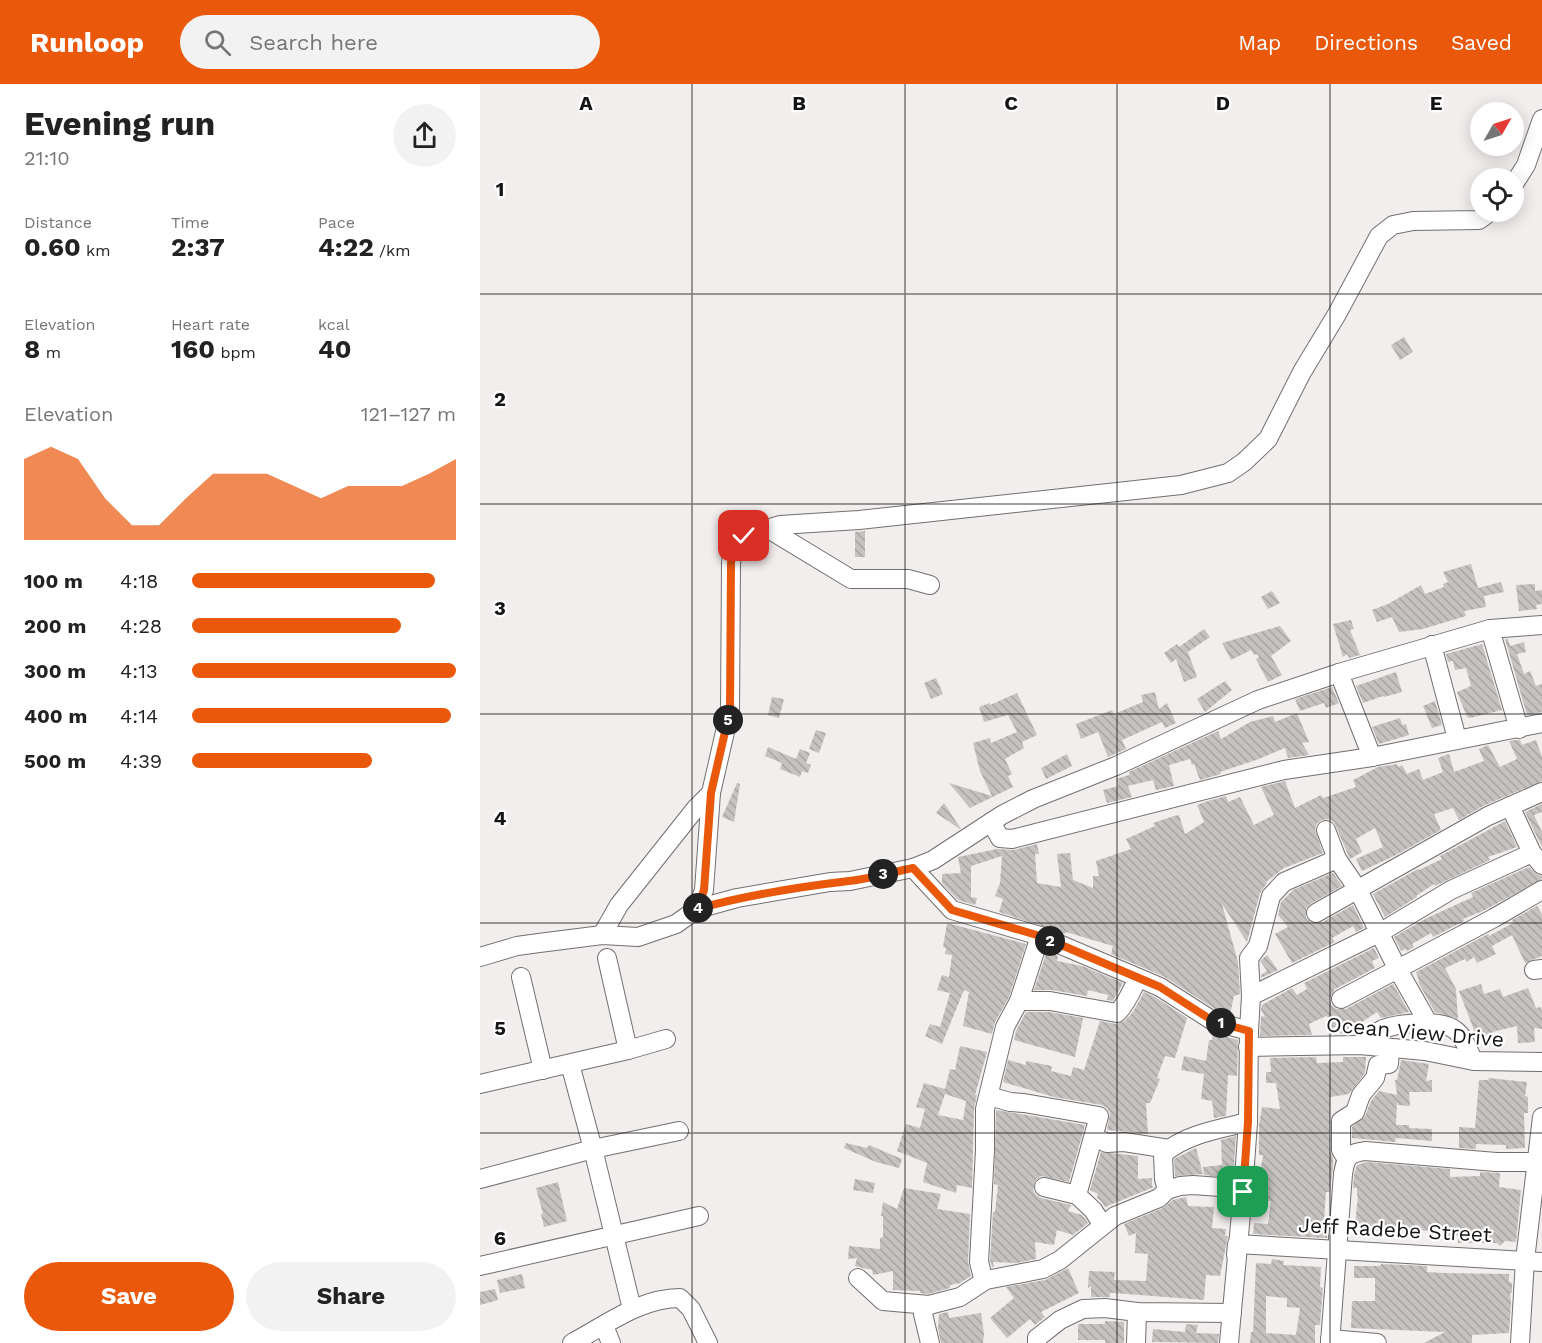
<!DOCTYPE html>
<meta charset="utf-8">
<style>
:root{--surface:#fff;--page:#f2f2f2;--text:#222;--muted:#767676;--accent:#ea580c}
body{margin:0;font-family:"Work Sans",sans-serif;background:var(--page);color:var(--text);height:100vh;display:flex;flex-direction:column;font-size:22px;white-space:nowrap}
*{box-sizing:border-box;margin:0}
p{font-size:20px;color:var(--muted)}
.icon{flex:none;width:33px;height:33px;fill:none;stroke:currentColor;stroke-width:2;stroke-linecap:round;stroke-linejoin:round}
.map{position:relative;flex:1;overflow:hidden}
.details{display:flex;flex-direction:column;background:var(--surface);width:480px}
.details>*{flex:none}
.needle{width:39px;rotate:51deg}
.buttons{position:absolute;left:990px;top:18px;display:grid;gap:12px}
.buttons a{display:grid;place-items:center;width:54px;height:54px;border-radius:50%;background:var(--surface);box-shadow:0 3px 15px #0003;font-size:30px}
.pin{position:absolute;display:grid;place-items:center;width:51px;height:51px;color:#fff;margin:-26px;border-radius:12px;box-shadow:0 3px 9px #0006}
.km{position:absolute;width:30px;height:30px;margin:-15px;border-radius:50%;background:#222;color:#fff;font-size:16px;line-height:30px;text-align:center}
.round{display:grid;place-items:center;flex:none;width:63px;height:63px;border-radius:32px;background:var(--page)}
.headline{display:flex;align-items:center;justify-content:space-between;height:102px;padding:0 24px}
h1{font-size:33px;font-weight:700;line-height:45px}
.figures{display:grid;grid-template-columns:repeat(3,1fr);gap:9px;height:102px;padding:6px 24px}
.figures div{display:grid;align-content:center}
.figures b{font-size:26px;font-weight:700}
.figures small{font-size:16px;font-weight:400}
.figures p{font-size:16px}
.chart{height:168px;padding:12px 24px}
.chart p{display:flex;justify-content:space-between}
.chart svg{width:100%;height:108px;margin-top:6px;fill:var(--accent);opacity:.7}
.primary-button{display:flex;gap:12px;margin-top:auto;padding:12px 24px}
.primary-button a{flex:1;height:69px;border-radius:36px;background:var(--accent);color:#fff;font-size:24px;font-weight:700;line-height:69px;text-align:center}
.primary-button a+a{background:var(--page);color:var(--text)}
ul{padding:0 24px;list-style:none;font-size:20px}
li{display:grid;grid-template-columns:96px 72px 1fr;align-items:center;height:45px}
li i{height:15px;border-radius:8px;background:var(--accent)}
header{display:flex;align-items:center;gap:36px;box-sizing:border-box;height:84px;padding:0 30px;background:var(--accent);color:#fff}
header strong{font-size:28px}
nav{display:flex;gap:33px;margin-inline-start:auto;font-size:21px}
.search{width:420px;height:54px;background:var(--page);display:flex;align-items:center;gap:15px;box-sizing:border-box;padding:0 21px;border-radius:33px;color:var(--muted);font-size:22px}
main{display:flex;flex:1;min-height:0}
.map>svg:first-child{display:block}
.building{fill:url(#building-back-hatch);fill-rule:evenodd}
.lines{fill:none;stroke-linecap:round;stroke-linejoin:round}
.minor-casing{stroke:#726f6f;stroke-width:20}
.minor{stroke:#fff;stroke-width:18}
.route-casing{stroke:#fff;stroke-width:12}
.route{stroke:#ea580c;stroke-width:8}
.grid{fill:none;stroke:#151414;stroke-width:1.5;stroke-opacity:0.55}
.labels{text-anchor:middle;stroke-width:4.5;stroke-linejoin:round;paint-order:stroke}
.street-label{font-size:21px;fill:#151414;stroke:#fff}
.grid-label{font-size:20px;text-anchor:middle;font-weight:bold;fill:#151414;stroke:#fff;stroke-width:4.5;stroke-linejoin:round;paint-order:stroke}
</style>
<header>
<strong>Runloop</strong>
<div class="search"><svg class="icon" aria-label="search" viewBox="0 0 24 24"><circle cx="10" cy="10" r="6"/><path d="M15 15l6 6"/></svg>Search here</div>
<nav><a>Map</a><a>Directions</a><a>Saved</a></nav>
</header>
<main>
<section class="details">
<div class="headline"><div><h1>Evening run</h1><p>21:10</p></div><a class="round"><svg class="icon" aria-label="share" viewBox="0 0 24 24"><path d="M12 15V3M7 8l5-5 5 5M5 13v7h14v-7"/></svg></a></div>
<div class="figures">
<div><p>Distance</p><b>0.60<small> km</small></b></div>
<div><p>Time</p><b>2:37</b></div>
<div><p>Pace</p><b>4:22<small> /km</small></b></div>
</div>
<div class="figures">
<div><p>Elevation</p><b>8<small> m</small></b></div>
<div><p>Heart rate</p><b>160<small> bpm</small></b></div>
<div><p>kcal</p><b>40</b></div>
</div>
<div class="chart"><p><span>Elevation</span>121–127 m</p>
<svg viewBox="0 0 160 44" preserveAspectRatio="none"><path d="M0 44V11L10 6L20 11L30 27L40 38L50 38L60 27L70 17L80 17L90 17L100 22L110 27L120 22L130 22L140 22L150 17L160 11V44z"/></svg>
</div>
<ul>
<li><b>100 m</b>4:18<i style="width:92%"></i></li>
<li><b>200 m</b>4:28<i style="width:79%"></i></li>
<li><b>300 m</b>4:13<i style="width:100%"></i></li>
<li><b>400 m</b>4:14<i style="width:98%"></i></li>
<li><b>500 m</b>4:39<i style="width:68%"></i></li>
</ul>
<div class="primary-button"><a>Save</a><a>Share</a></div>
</section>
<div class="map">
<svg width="1062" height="1259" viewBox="0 0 1062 1259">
<defs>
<pattern id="building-back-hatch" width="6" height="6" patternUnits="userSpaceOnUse" patternTransform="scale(1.5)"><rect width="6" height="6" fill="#c5c2c0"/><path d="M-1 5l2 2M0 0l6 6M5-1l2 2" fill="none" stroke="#a8a6a4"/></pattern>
</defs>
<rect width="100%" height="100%" fill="#f3eeee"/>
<g class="building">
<polygon points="924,253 933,268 920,276 911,261"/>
<polygon points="385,447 385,473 375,473 375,448"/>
<polygon points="991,480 998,504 1021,498 1024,508 1004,512 1006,523 984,527 986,532 943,545 919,548 912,533 897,538 892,526 908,520 941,501 945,510 964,503 963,500 968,498 963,488"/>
<polygon points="1055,500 1055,507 1062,506 1062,520 1056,521 1057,525 1039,527 1036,501"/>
<polygon points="792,507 800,519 788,525 781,513"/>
<polygon points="871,536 874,545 870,546 880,571 869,574 867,570 863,573 853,540"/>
<polygon points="800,542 811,557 791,572 802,591 788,598 776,575 779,573 777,570 774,571 771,566 751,576 742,559"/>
<polygon points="724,545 730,553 708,568 717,593 704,598 696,575 691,579 684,569 697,560 699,563"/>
<polygon points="1025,555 1028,555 1030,562 1044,558 1046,568 1037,570 1044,590 1050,587 1056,602 1062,600 1062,628 1047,631"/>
<polygon points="1002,560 1022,626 990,634 987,633 977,608 991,602 986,584 975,586 973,577 968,578 966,570"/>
<polygon points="916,588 922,608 904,613 903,612 883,619 876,602"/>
<polygon points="456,594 463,610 451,615 444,599"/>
<polygon points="745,597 752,606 725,628 717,615"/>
<polygon points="852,603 859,619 846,624 844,619 820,627 815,615"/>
<polygon points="675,608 679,625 687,619 696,639 685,644 682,638 642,656 646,665 628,673 618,648 601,655 596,640 632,626 634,630 663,618 661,611"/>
<polygon points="537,609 557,651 542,658 544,664 525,675 532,690 528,692 533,703 490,724 469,699 512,712 500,687 493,659 510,654 511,659 537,648 528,631 504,638 499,623 510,619 510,621"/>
<polygon points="292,613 304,615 299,634 288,631"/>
<polygon points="955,617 962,641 952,644 943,622"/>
<polygon points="817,629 829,658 822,659 829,671 808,674 805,664 779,675 740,688 741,690 720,696 714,680 712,681 710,675 689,681 694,702 676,706 673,696 648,702 652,713 627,719 623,706 638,702 636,695 649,691 649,688 738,647 741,655 770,638 793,632 795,638"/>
<polygon points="920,634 922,641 926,640 929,651 899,660 892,643"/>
<polygon points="336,646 346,649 339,669 329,665"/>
<polygon points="1036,656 1040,656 1042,661 1056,656 1062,673 1062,697 1003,722 979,736 973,724 954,730 961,746 914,772 882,787 876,775 903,763 895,744 876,755 882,768 870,775 854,738 848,735 842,736 837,739 835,745 843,769 804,784 786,798 787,799 780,809 767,858 742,820 758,878 760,910 754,912 750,930 738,927 685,893 631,870 633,862 586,848 585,850 519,828 523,815 515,812 520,799 522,772 491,782 491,813 497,814 495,821 478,816 462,799 462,790 481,789 478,773 517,765 534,766 557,760 559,770 555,770 557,799 581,803 577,770 590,769 593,796 613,804 613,792 619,792 616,777 651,765 646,755 675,742 673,739 694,732 699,731 705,750 724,738 717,721 728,717 746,712 748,718 760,713 774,741 794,731 781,703 805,697 815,724 841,711 843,714 876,703 873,696 898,683 917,680 918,683 922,681 927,690 939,685 943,696 963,688 958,674 969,670 974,688 1004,677 999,665 1008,661 1020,683 1037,675 1029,657"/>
<polygon points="288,663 316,675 320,665 330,669 326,679 331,681 328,689 322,687 320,693 300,685 302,679 285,672"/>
<polygon points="587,670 592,682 566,695 561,684"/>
<polygon points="257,699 260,700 254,738 242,733"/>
<polygon points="464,719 481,745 480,745 456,729"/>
<polygon points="1062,720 1062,728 1054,731 1062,748 1062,763 1045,728"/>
<polygon points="1025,737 1037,763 1008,773 1010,776 955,802 954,800 936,812 937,813 905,833 893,810 938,785 939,786 962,775 960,772"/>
<polygon points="1049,783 1058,791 1062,792 1062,795 1003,827 983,835 984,837 953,853 951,849 932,860 934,863 927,867 926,865 921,867 914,853 947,834 993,813 991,809"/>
<polygon points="853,789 862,802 830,820 826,824 826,834 831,839 841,839 873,821 884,844 876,848 873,842 852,854 855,858 812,879 795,850 808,843 798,831 801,818 813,806"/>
<polygon points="1057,822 1062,830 1062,872 1045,879 1032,851 1012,862 1016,870 997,879 994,873 987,878 985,875 965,884 976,905 978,935 955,928 938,898 939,897 936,888 1008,850 1009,852 1033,839 1032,836"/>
<polygon points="467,839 546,860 529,913 515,938 512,950 483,942 489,908 484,906 462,960 445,952 450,940 460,943 470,909 457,906 462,891 469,893 472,871 465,870 466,864 463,863"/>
<polygon points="894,864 899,874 892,877 895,884 855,905 850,914 851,921 856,925 866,925 913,900 929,928 901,934 897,928 876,942 877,944 861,950 858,942 852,944 848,933 846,932 829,940 832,951 780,952 781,932 785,933 781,926 782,921 812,904 817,911 827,905 824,899"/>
<polygon points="567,867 578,872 577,877 602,882 643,899 634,915 633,917 627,916 628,911 608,906 607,912 572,906 554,906"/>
<polygon points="787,871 798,886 781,894 781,891 787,887 780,877"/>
<polygon points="1001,900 1004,910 1020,905 1023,913 1048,904 1056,924 1061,923 1062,928 1062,945 1054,944 1055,958 1038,959 1037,942 1016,947 997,954 979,907"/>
<polygon points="664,908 675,913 707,934 695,974 685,972 677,994 680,995 670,1019 666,1019 668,1050 627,1046 630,1029 627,1024 622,1021 574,1013 523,998 528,976 546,981 546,977 572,982 571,987 591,992 593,983 604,986 620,937 636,940 645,937 653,928"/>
<polygon points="546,928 569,928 603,934 595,973 534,956 536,947"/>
<polygon points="733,949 758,956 757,992 748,991 746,1032 734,1034 732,1017 721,1015 724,990 701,986 704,972 726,977 729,956 732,956"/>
<path d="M480,962L507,968L495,1011H497L494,1025L492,1104L477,1101L476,1109L443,1098L447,1079L417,1067L426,1040L440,1044L445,1025L436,1023L444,999L465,1005L470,985L475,986ZM465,1010L486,1017L483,1036L458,1031Z"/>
<polygon points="836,973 837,979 863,978 863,973 886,973 885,989 869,1010 850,1013 850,1066 853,1074 853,1082 850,1108 846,1108 844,1137 848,1137 847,1154 773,1150 774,1139 788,1140 791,1117 781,1117 781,1101 778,1101 783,1071 779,1071 779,1041 782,1023 800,1025 796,999 786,999 786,988 791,988 790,974"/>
<polygon points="921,976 949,980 946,997 952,996 952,1008 929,1008 930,1022 918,1021 917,1018 916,1041 929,1041 929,1044 952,1045 952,1057 916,1054 915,1058 872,1054 872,1043 885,1032 891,1017 899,1007 917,1011 915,996 917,996"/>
<polygon points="1009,994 1047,998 1045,1012 1048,1013 1048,1029 1044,1029 1045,1064 1026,1065 1026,1061 996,1060 996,1065 979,1064 979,1043 995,1044 999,996 1008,996"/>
<polygon points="516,1026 605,1041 589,1098 561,1092 556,1096 553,1106 556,1111 561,1114 591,1121 588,1127 602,1131 608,1139 593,1151 577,1146 574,1161 555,1158 556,1175 537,1179 513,1178 514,1183 512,1183 510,1177 513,1128 515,1128 518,1101 514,1100"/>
<polygon points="756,1052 753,1094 724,1091 723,1083 742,1081 741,1056"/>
<polygon points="366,1059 387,1064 389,1061 422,1075 419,1084 396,1078 364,1064"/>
<polygon points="716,1064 723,1090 695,1092 694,1075"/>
<polygon points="621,1068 658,1072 658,1095 672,1094 672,1102 674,1103 625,1123 621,1117 617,1114 618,1110 610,1106"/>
<polygon points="886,1078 970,1085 970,1093 1000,1092 1000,1088 1020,1089 1019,1103 1041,1106 1036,1158 1025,1157 1020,1162 1017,1159 978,1159 978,1152 963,1152 963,1147 916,1146 875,1140 878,1112 877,1112 877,1104 873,1104 874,1091 877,1081"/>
<polygon points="375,1095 395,1099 393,1109 373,1106"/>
<polygon points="78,1098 87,1137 64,1143 61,1130 63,1130 56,1104"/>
<polygon points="424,1104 461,1110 457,1125 490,1130 488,1178 491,1192 480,1199 470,1201 470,1204 448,1210 440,1209 440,1207 413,1206 413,1187 393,1191 392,1186 375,1182 377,1174 368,1175 369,1162 400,1165 400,1154 403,1153 403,1132 401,1132 403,1118 417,1125"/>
<polygon points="706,1113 708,1122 734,1123 732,1144 746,1145 745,1152 748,1152 740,1192 726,1191 724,1216 634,1209 630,1209 630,1213 611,1213 611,1202 608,1204 609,1187 635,1188 634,1196 666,1197 668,1170 655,1169 656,1149 649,1152 644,1140 683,1124 693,1116"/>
<path d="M792,1175L804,1177L803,1181L841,1183L840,1203L843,1204L840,1241H835V1259H770L771,1248H773L776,1179L791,1180ZM786,1212L807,1214V1223L820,1224L816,1251L786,1249Z"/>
<polygon points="901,1180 947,1182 947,1188 963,1189 1029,1190 1029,1198 1032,1199 1032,1209 1030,1209 1031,1219 1029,1249 992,1251 992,1259 944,1259 965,1248 871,1244 872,1217 895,1217 895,1194 874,1194 874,1182 900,1182"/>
<polygon points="588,1184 599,1209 561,1228 565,1233 555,1241 550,1235 527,1254 510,1234 534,1214 526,1203 565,1196"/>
<polygon points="42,1190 45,1204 20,1209 17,1196"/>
<polygon points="15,1205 18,1216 0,1221 0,1208"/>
<polygon points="468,1228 469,1234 501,1229 504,1250 503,1259 461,1259 458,1245 459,1230"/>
<polygon points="625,1237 644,1238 644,1259 625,1259 625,1256 598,1256 598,1240 625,1240"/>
<polygon points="706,1240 718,1241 716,1249 739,1250 738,1259 672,1258 673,1245 705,1248"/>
</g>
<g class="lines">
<g class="minor-casing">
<g id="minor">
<polyline points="1034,100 1046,81 1062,35"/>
<polyline points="287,444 371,495 428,495 450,501"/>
<polyline points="1010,545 1039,645"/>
<polyline points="952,561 977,655"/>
<polyline points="859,589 892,673"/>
<polyline points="1030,722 1052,769 1062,781"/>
<polyline points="511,738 520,754 532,755 804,686 892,673 1062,639"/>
<polyline points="846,746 857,775 877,804 917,884 947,937"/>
<polyline points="433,784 472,826 560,852 680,903 733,937 769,947 768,1038 763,1108 749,1259"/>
<polyline points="217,825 257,814 350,798 370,797 433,784 453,776 522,731 553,715 636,682 778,616 859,589 1010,545 1062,541"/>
<polyline points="836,829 1008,732 1062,708"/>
<polyline points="122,851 139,821 216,724 231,709"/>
<polyline points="0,873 37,862 59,859 122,851 158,853 196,840 217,825 224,806 231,709 250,626 251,479 253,463 264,452 300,441 379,436 701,401 748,389 764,378 788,355 822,288 857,230 899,152 913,141 933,137 999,136 1010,128"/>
<polyline points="127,874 148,966"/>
<polyline points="1054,886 1062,885"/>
<polyline points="41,893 63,986"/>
<polyline points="771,912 901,848 971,806 1052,769"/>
<polyline points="861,915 1014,834 1062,806"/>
<path d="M539,917H570L637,929C646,921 653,904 658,894"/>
<polyline points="769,947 771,912 769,874 778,862 791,812 804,798 857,775"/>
<path d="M880,961C887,956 895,949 903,945C919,939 961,935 975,946C985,953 988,968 994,977"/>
<polyline points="768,963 880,961 945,967 994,977 1062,978"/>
<polyline points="90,980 113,1065 152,1225"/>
<polyline points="0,1000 148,966 186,955"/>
<polyline points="509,1012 530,1018 544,1019 619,1032 597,1111"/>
<polyline points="614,1053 627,1059 644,1058 689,1065"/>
<polyline points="866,1074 861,1066 861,1037 875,1028 881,1011 895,994 898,981 909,980 910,964"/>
<polyline points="0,1095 113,1065 199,1047"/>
<polyline points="564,1103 597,1111 613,1126 622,1140"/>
<path d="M687,1106L684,1095L683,1070C706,1050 739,1045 768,1038"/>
<polyline points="756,1171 757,1160 1062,1178"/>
<polyline points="0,1182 219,1132"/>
<polyline points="378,1194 403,1217 449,1221 480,1213 506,1196 563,1185 580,1176 635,1132 679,1114 687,1106 700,1102 713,1101 740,1103 763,1108"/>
<polyline points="506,1196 502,1190 499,1178 505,1066 505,1025 525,943 539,917 560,852"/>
<polyline points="449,1221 443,1226 443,1230 450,1259"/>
<polyline points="124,1242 131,1259"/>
<polyline points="850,1255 897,1259"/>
<path d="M92,1259C126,1241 160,1214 200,1214L211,1225L228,1259"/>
<polyline points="557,1259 557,1254 580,1236 603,1225 625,1224 657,1228 752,1229"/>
<polyline points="656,1259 657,1228"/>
<path d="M850,1259L863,1090C866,1072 868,1070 885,1067L1016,1078H1058"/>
<polyline points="1040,1259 1045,1176 1062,1033"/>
</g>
</g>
<use href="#minor" class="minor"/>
</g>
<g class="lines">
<g class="route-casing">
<path id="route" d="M264,452L253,463L251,479L250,626L231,709L224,806L217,825C267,811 318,803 369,797C391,795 412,788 433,784L472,826L560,852L680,903L733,937L769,947L768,1038L763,1108"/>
</g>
<use href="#route" class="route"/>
</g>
<path class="grid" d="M212,0V1259M425,0V1259M637,0V1259M850,0V1259M0,210H1062M0,420H1062M0,630H1062M0,839H1062M0,1049H1062"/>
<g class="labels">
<g class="street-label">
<text transform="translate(935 948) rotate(5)" y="7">Ocean View Drive</text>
<text transform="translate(915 1146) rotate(3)" y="7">Jeff Radebe Street</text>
</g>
</g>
<g class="grid-label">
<text x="106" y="26">A</text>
<text x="319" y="26">B</text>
<text x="531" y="26">C</text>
<text x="743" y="26">D</text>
<text x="956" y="26">E</text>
<text x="20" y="112">1</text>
<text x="20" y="322">2</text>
<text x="20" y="531">3</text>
<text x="20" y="741">4</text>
<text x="20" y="951">5</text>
<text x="20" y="1161">6</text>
</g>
</svg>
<div class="buttons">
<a><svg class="needle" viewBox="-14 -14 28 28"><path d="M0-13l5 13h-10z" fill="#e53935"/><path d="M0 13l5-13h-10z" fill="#767676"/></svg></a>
<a><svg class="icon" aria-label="locate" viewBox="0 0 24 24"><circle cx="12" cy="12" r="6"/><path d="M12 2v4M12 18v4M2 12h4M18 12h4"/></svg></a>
</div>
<div class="pin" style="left:763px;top:1108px;background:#1e9e55"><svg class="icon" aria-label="arrive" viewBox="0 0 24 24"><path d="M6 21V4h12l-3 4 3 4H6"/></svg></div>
<div class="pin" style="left:264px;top:452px;background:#d93025"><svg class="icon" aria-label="check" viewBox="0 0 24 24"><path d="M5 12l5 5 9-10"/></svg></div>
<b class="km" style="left:741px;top:939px">1</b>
<b class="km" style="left:570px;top:857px">2</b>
<b class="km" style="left:403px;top:790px">3</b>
<b class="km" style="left:218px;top:824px">4</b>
<b class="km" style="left:248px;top:636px">5</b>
</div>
</main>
